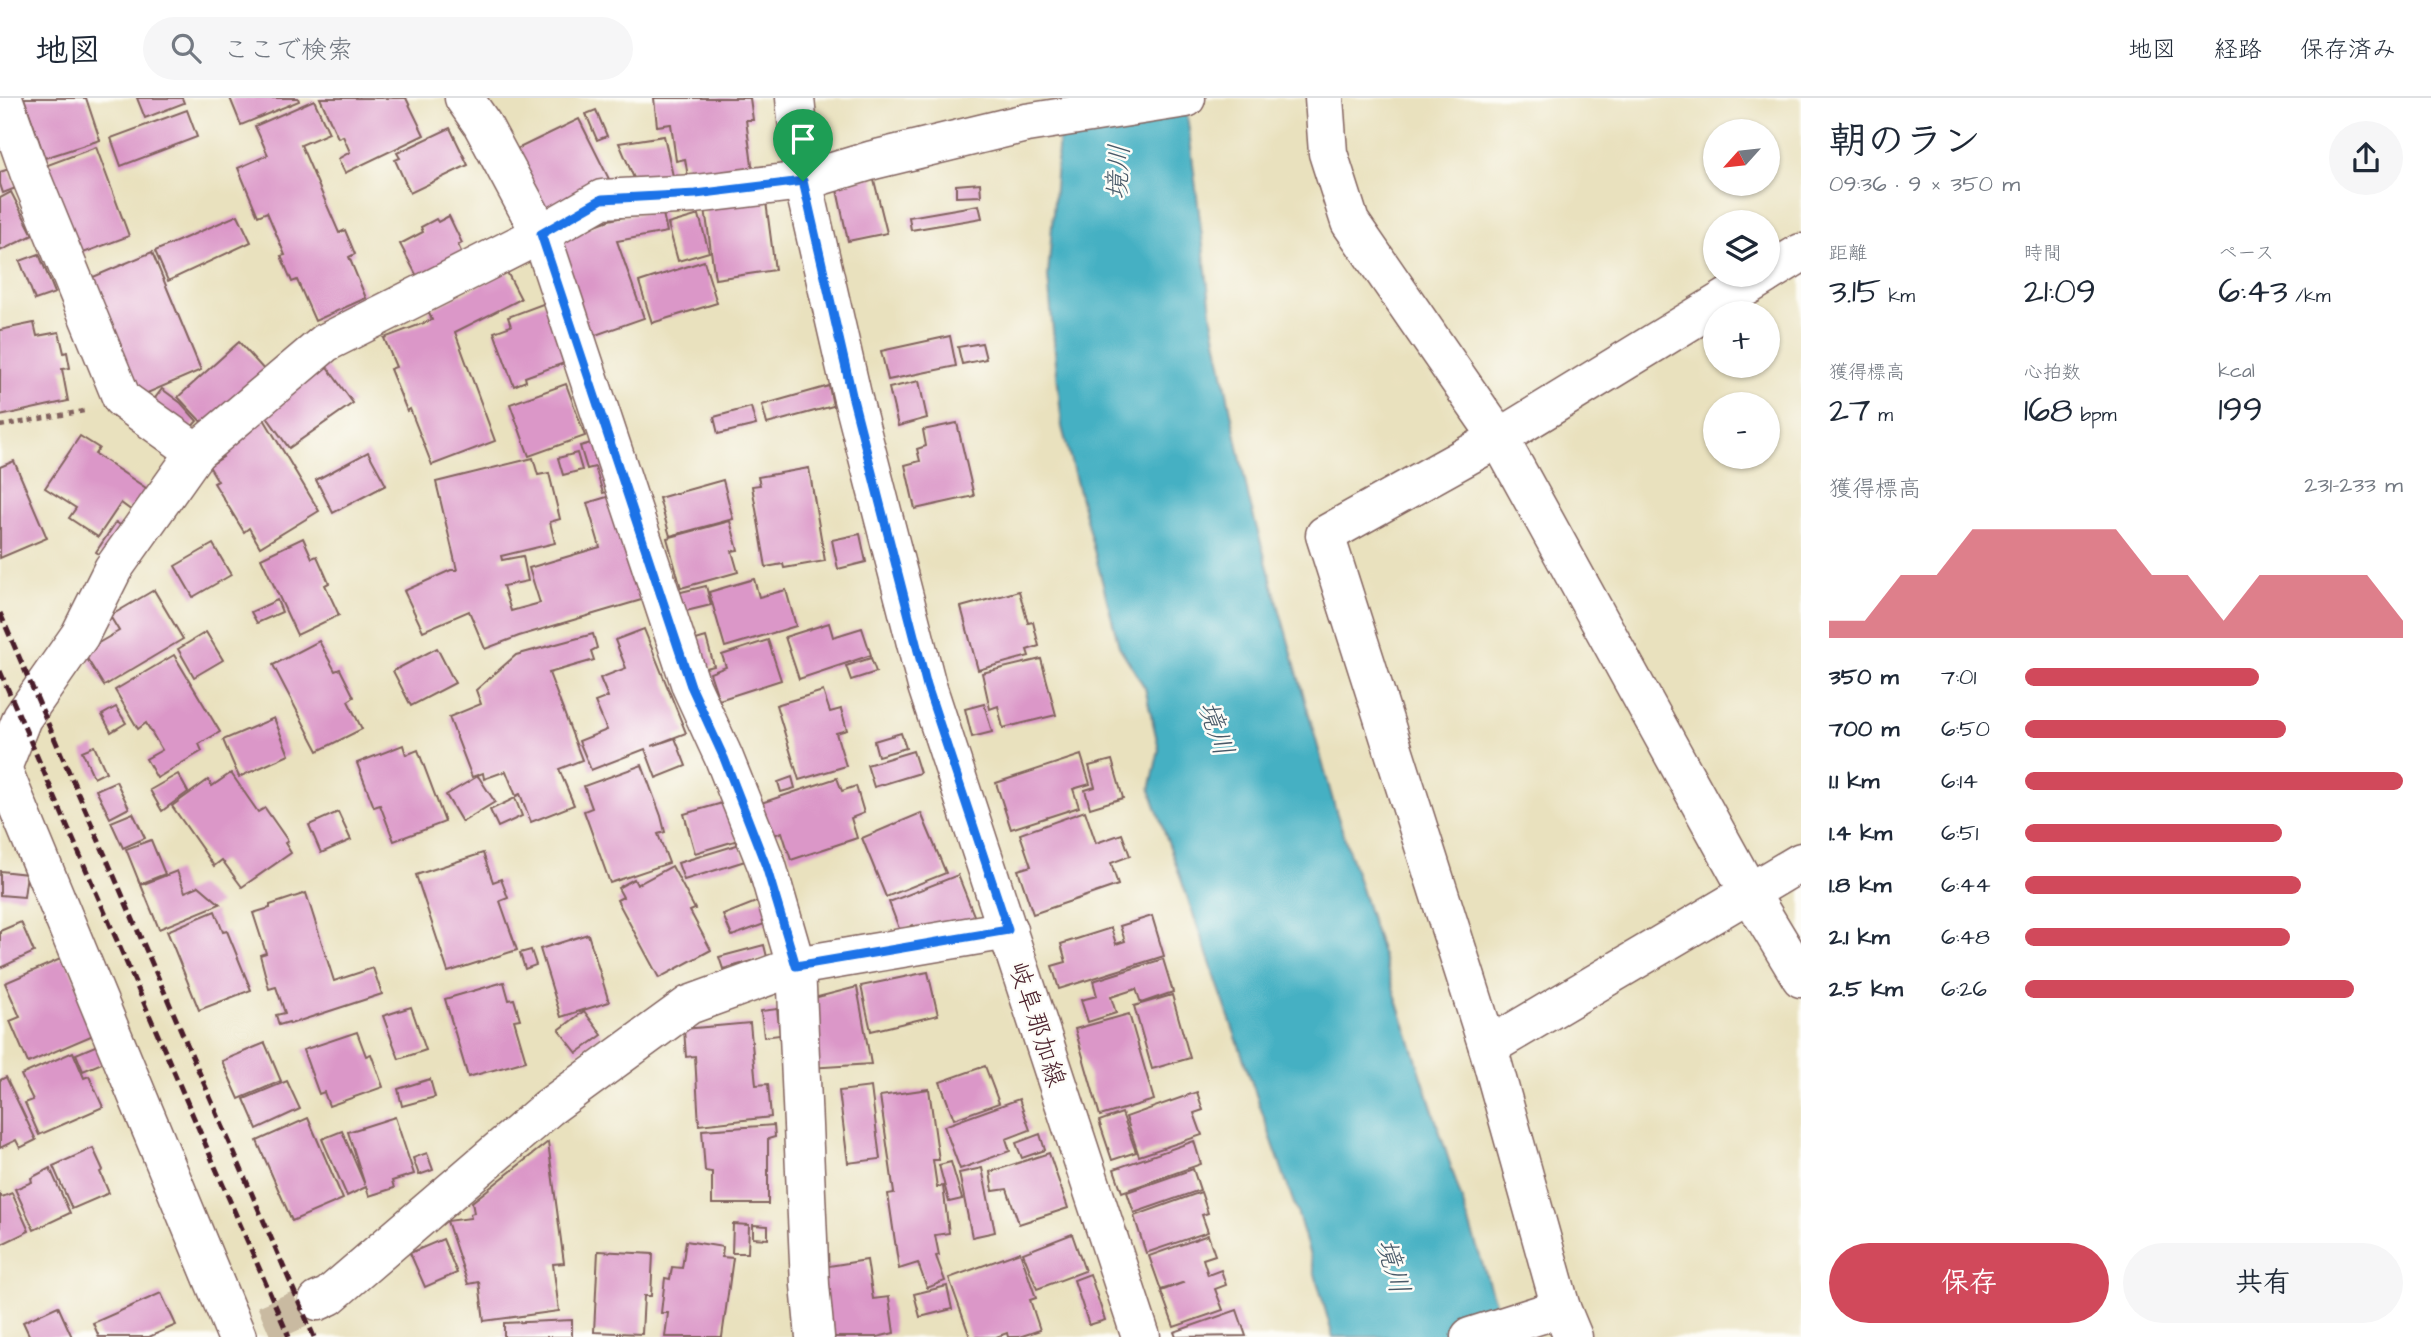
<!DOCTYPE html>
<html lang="ja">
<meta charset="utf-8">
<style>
:root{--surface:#fff;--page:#f6f6f7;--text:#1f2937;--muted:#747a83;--line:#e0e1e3;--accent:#d1495b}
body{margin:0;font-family:"Architects Daughter","Klee One",sans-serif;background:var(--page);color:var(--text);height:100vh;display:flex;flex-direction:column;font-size:26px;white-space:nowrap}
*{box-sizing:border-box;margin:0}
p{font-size:23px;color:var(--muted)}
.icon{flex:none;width:38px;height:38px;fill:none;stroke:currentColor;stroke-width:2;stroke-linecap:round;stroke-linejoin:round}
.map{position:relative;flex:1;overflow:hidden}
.details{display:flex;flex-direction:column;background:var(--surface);width:630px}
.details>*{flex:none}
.needle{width:46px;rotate:243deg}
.buttons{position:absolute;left:1703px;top:21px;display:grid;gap:14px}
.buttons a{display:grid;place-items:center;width:77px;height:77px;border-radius:50%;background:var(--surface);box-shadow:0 2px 5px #0004;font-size:35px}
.pin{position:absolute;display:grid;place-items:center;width:60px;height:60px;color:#fff;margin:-72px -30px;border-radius:50% 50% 50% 0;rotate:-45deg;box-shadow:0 0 7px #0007}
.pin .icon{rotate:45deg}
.round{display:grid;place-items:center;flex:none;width:74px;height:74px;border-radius:37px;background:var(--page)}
.headline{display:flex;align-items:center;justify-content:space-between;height:119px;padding:0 28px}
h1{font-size:38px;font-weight:600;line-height:52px}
.figures{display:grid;grid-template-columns:repeat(3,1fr);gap:10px;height:119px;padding:7px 28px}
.figures div{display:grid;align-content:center}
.figures b{font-size:35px;font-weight:600}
.figures small{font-size:19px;font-weight:400}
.figures p{font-size:19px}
.chart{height:196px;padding:14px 28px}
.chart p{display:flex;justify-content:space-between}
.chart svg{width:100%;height:126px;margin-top:7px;fill:var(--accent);opacity:.7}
.primary-button{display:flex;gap:14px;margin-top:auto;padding:14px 28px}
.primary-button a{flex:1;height:80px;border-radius:42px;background:var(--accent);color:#fff;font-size:28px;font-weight:600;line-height:80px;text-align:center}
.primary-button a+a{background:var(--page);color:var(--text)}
ul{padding:0 28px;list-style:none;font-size:23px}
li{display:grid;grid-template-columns:112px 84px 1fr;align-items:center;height:52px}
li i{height:18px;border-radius:9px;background:var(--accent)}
header{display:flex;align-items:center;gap:42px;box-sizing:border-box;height:98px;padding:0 35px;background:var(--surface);border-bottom:2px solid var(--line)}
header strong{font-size:33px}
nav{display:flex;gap:38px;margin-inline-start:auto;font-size:24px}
.search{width:490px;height:63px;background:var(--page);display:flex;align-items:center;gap:18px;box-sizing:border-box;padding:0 24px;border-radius:38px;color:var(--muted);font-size:26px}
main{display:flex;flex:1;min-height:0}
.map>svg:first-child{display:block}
.water{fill:#45b0c3;stroke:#486877;stroke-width:2}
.building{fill:#db97c8}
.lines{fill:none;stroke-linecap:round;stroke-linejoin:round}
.minor-tunnel{stroke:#c9baa1;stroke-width:38;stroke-dasharray:38 19;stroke-linecap:butt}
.minor-casing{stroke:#82635e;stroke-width:41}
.secondary-casing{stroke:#82635e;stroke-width:41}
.path{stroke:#82635e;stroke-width:4.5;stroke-dasharray:5 5;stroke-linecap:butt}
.minor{stroke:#fff;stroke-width:38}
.secondary{stroke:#fff;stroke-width:38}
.rail{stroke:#4a1f2b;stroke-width:5;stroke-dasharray:10 5;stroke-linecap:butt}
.route-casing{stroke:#fff;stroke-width:14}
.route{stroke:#1a73e8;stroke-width:9}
.labels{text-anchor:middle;stroke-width:5;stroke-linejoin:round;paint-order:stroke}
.street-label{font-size:26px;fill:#4a1f2b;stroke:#fdfcf7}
.water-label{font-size:28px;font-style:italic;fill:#485968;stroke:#fdfcf7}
</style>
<header>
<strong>地図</strong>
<div class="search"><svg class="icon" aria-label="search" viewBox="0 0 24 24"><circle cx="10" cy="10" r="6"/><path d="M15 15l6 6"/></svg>ここで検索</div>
<nav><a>地図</a><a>経路</a><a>保存済み</a></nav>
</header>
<main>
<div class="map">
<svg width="1801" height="1239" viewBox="0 0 1801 1239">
<rect width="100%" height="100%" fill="#fdfcf7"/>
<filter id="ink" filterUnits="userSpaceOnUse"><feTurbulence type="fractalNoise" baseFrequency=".0143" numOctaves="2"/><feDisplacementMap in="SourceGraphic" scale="14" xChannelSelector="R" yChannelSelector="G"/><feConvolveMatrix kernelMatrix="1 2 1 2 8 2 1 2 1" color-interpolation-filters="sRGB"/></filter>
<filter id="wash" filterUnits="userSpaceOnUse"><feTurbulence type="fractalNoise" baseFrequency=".00686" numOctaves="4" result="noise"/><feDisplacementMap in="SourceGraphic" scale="28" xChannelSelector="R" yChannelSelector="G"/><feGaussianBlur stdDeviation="1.57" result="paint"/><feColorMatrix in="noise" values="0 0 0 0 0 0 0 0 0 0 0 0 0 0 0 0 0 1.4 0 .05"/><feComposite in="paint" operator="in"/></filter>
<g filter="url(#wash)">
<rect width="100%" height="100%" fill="#e9e1be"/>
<polygon class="water" points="1062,0 1185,0 1212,221 1249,402 1335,710 1506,1239 1333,1239 1300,1123 1150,692 1159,651 1145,590 1119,548 1062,329 1048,179"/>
<g id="blocks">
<g class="building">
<polygon points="24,0 86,0 100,42 45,60"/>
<polygon points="137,0 182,0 184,5 145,20"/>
<polygon points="230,0 298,0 299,3 241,27"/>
<polygon points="320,0 406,0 424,37 345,75 338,61 350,54 343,38 338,40"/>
<polygon points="654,0 750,0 753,22 746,22 754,82 690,91 685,61 676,63 671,26 657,28"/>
<polygon points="314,2 329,35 301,47 339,135 345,132 355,156 349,159 366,200 315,223 297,182 292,184 281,158 285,157 267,114 258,118 238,70 268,57 255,28"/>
<polygon points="187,12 197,39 121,68 111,40"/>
<polygon points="596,12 607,38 597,42 586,16"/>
<polygon points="579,21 610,83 546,115 515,52"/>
<polygon points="450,30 468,67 410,95 395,62 400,60 397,55"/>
<polygon points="664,38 675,87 639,92 619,45"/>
<polygon points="96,49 129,138 78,157 45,68"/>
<polygon points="9,71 16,90 3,95 0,86 0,74"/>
<polygon points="873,78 887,135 848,143 836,87"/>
<polygon points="980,85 981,98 956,99 956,87"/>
<polygon points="11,94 33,137 0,153 0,100"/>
<polygon points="765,96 775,172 715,181 704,104"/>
<polygon points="979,107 982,120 911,132 909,119"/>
<polygon points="662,111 667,134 617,143 644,220 587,240 552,143 609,122"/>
<polygon points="238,117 251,144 168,183 155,153"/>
<polygon points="699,117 709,154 678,163 668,126"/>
<polygon points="449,118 462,145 458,147 465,162 420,184 400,146 423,134 421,129 436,121 438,124"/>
<polygon points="152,154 201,272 138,299 86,182"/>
<polygon points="39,156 55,195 35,202 20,163"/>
<polygon points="704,163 717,205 652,225 639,184"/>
<polygon points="507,174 521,201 455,234 495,343 432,367 410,311 407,313 390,271 396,269 384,240 432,222 428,213"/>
<polygon points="548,204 570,263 525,279 526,283 514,288 494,234 511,228 508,219"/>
<polygon points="34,225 37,238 59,234 64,255 67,254 70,270 62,271 68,303 0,318 0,232"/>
<polygon points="950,238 956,268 888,282 881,253"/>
<polygon points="239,244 266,274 207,330 178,299"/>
<polygon points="982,245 986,261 962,266 958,249"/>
<polygon points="325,266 353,305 289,350 262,312"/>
<polygon points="919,283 927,320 898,328 889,290"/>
<polygon points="566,286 585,338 529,358 510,306"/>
<polygon points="829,288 833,308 767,326 762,307"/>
<polygon points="162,291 181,305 197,323 182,340 146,312"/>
<polygon points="751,309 756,327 718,336 714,319"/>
<polygon points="261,316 319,413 260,449 249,430 244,434 214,385 218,383 209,368 223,359 219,354"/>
<polygon points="957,325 974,398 915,411 905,367 920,363 917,351 926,348 923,332"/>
<polygon points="80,338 99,350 95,356 155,396 139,418 121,405 98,439 69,420 76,410 45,390"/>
<polygon points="602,342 616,391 603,395 595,369 587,371 580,348"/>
<polygon points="368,354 386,387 333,415 316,382"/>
<polygon points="577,355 582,372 563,377 558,360"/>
<polygon points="533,360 538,377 549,375 560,421 550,424 555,445 501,458 502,462 523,458 528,483 503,488 511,513 540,505 529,470 600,449 587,405 617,396 648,500 519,538 485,551 469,513 423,533 404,493 451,472 457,472 436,384"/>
<polygon points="14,363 47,440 0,460 0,369"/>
<polygon points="809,370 825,463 784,470 783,466 766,469 752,388 760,387 758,379"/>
<polygon points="723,382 733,421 670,438 659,400"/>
<polygon points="730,423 738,452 732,453 738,474 681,490 667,440"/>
<polygon points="116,424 132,436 113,465 96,454"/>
<polygon points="860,436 866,464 838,471 832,442"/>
<polygon points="303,440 312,460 317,458 329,485 325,487 339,517 297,537 261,460"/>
<polygon points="213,446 231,477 193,499 175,468"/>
<polygon points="754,481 759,499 786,492 796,528 725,549 709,494"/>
<polygon points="706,488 711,507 682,514 677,495"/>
<polygon points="154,492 183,541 104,588 83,554 119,533 110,518"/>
<polygon points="1019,493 1028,525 1033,524 1039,548 1027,552 1029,558 978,572 961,509"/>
<polygon points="277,502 282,514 257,525 251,514"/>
<polygon points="829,525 833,539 862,530 871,557 799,581 785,539"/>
<polygon points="644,531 686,635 652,648 675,640 686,668 656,680 645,651 591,672 579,643 607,632 595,604 608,599 600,580 626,570 615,542"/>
<polygon points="206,534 223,562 194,579 178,551"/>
<polygon points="593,536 597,550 591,553 594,562 549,575 582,662 559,671 574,707 531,724 520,696 516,698 506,673 484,681 483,675 472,679 449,619 481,606 476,592 516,557"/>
<polygon points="706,539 714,568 694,573 686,545"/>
<polygon points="768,542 781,582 719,602 710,575 726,569 722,557"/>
<polygon points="319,543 335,573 340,571 354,599 348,603 362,631 318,653 273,567"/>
<polygon points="437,550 455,585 411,608 393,573"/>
<polygon points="174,557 220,634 199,646 202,653 157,680 146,661 162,652 146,625 138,631 115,592"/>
<polygon points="871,560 876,574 851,582 846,568"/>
<polygon points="1041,561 1056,617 1003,630 998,608 990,611 982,575"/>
<polygon points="823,593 830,614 841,611 847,632 836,635 846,668 799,682 776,607"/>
<polygon points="984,606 992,634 972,639 965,611"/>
<polygon points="116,609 126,625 111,634 102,617"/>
<polygon points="274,620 289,657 239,679 223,642"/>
<polygon points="901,635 906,650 878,658 874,643"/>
<polygon points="403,647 406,657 418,652 445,724 394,743 380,707 374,709 357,665"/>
<polygon points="94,648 106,674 94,680 82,653"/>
<polygon points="913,653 920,675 874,689 867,667"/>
<polygon points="1081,657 1090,686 1073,691 1079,709 1011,731 996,685"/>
<polygon points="1112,662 1123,700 1090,710 1085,692 1095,689 1089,668"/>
<polygon points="642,667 661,718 665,734 658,736 669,765 610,785 584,713 592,710 584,688"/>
<polygon points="231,675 258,714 265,710 288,743 285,745 291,755 242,789 222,762 214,768 172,708 208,682 212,688"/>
<polygon points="178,676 188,694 162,713 150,692"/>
<polygon points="478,678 495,704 462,724 446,697"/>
<polygon points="792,679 795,690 781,694 778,684"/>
<polygon points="837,680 842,693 856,688 864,715 851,720 857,740 791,762 782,734 766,740 755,707"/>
<polygon points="116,683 129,710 110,720 96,692"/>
<polygon points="515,700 522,718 498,729 490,712"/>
<polygon points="726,704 738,742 695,755 684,716"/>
<polygon points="1085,713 1096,745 1122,736 1130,758 1111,765 1118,787 1033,816 1018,772 1031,768 1020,736"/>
<polygon points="338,714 351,742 321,755 309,727"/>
<polygon points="133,715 145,740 123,750 111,724"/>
<polygon points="921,715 946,775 886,799 862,740"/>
<polygon points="151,742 165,776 140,786 126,751"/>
<polygon points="740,746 745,763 684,782 678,765"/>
<polygon points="483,755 493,784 501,781 508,800 500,803 517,852 448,874 416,777"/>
<polygon points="672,768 695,811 690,813 711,852 659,880 617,802 623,799 618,790 634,781 637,787"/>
<polygon points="0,773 27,776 24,799 0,797"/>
<polygon points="177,773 185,794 199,788 220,806 159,831 141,787"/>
<polygon points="958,777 975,820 919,843 913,827 900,833 889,804"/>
<polygon points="306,795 334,883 373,870 382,896 290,926 289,924 279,927 276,917 285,915 276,889 269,891 260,857 266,855 253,815 270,810 270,807"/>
<polygon points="766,800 775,822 732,838 723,817"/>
<polygon points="215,813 223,834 227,833 251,892 199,912 167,833"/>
<polygon points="1152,818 1164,858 1059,891 1052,868 1066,864 1061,846 1111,830 1116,846 1125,843 1120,828"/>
<polygon points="21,824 34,854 0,870 0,833"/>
<polygon points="588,836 609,904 561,919 540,851"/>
<polygon points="764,847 767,859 723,871 719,859"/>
<polygon points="531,852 536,867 525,871 520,855"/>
<polygon points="65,859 98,935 28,965 10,923 20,919 5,885"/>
<polygon points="1163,861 1173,894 1141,905 1136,891 1111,899 1116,915 1088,924 1081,902 1097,898 1093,883"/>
<polygon points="928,874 938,917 871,933 861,888"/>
<polygon points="504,884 509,902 514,901 520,921 514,922 526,963 468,979 445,901"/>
<polygon points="857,889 871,966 809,970 806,902"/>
<polygon points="1172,897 1190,960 1152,971 1134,908"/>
<polygon points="411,909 426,952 399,961 383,918"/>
<polygon points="777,911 780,937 764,939 761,913"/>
<polygon points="584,913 602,937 577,955 559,932"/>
<polygon points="1129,916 1154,1002 1100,1018 1075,931"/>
<polygon points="750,925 756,987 768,986 771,1019 699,1027 695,958 686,959 684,931"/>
<polygon points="357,934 366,958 371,956 383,989 329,1008 324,994 319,996 303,952"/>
<polygon points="107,943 114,960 83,973 76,956"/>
<polygon points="265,945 281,983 239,1001 222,963"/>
<polygon points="73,954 84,980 89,978 103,1009 39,1037 25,1005 33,1002 21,977"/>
<polygon points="985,968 999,1005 954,1021 940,984"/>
<polygon points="6,979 36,1042 20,1050 16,1042 0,1050 0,982"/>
<polygon points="430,981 435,999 402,1008 398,991"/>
<polygon points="287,983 300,1011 257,1031 244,1001"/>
<polygon points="871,989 880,1061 848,1065 839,993"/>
<polygon points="929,991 939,1062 933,1062 937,1089 943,1088 949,1135 935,1137 939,1157 936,1158 945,1183 927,1190 918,1165 899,1171 888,1096 894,1095 880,998"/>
<polygon points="1197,994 1203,1012 1194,1015 1202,1037 1139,1058 1126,1019"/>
<polygon points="1019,1001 1030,1032 1006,1041 1010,1053 960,1071 944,1028"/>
<polygon points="1122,1015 1136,1054 1112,1062 1099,1023"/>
<polygon points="395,1019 414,1076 392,1083 394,1090 369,1098 366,1089 347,1098 322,1041 342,1033 365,1087 348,1034"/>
<polygon points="308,1020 343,1101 292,1123 257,1043"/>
<polygon points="774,1027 775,1039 768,1041 768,1106 712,1106 712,1074 705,1073 702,1032"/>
<polygon points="1040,1036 1045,1052 1022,1060 1016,1045"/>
<polygon points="1194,1043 1201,1066 1122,1094 1114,1071"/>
<polygon points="548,1044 564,1165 553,1166 559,1213 484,1223 479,1184 468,1186 447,1123 471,1120 470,1116 474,1115 472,1104"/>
<polygon points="93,1050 103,1072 100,1074 109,1095 72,1111 53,1068"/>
<polygon points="427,1055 433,1072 419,1077 413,1060"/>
<polygon points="1049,1055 1068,1110 1019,1126 1007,1091 993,1093 990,1074"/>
<polygon points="951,1064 962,1101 949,1104 939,1067"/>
<polygon points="50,1070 70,1115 34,1132 15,1091 32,1084 31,1080"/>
<polygon points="982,1070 995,1134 972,1139 959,1075"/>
<polygon points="1193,1071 1200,1092 1134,1115 1127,1094"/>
<polygon points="1201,1094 1208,1115 1202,1117 1208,1134 1146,1155 1134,1118"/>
<polygon points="12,1095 29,1133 0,1147 0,1096 2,1099"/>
<polygon points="733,1126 749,1127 748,1155 732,1155"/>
<polygon points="753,1127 768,1128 768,1141 753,1140"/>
<polygon points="1072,1136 1085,1173 1037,1191 1023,1155"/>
<polygon points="1208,1137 1215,1157 1203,1161 1208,1177 1221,1172 1226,1187 1215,1191 1223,1212 1174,1229 1161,1193 1185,1184 1161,1192 1149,1158"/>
<polygon points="443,1141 457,1175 425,1189 410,1155"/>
<polygon points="686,1143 723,1149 722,1159 733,1160 722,1239 665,1239 668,1215 661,1215 665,1180 670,1181 672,1169 682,1170"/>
<polygon points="598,1153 653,1156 651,1198 644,1198 642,1236 594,1234"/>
<polygon points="1020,1154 1036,1200 1030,1202 1040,1232 1019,1239 1008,1239 1007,1235 996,1239 970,1239 949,1180"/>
<polygon points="867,1162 873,1201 889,1199 894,1235 877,1239 826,1239 816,1170"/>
<polygon points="1090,1176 1105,1222 1089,1227 1074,1182"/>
<polygon points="947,1188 952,1211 920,1219 914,1196"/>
<polygon points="161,1195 176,1227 149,1239 99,1239 93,1225"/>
<polygon points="58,1208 72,1239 30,1239 23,1224"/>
<polygon points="1237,1212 1246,1238 1176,1239 1174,1234"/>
<polygon points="572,1222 572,1239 504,1239 504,1225"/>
</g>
</g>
</g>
<g filter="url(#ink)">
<use href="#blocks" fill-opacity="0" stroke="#82635e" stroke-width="2"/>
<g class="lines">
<polyline class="minor-tunnel" points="265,1226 318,1203"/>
<g class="minor-casing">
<g id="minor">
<polyline points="3,0 29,74 122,301 196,354"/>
<polyline points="464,0 482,26 541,136 691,588 724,660 767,768 796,868 810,1187 815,1239"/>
<polyline points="1324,0 1328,55 1350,124 1499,340 1749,794 1801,880"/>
<polyline points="1768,175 1801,155"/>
<polyline points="2,670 237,1239"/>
<polyline points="0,680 2,670 22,620 80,537 113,471 196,354 325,245 541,136 602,101 696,96 803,83 873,62 1026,25 1186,0"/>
<polyline points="1488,949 1325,437 1499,340 1765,177"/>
<polyline points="318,1203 329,1198 548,1010 689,907 796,868 1008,832"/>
<polyline points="1470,1239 1561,1210"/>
<polyline points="1573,1239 1561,1210 1488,949 1801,764"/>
</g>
</g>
<g class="secondary-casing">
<polyline id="secondary" points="795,0 803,83 852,297 927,588 1141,1239"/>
</g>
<polyline class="path" points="0,328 84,313"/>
<use href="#minor" class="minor"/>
<use href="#secondary" class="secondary"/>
<g class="rail">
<polyline points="0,515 314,1239"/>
<polyline points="0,573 289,1239"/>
</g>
</g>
</g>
<g class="lines" filter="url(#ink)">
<g class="route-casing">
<polygon id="route" points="803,83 852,297 927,588 1008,832 796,868 766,768 724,660 691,588 541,136 602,101 696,96"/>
</g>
<use href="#route" class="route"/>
</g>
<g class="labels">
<g class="street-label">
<text transform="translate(1038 926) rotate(72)" y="9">岐阜那加線</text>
</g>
<g class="water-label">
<text transform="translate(1117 74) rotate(-87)" y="10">境川</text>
<text transform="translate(1217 630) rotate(71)" y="10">境川</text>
<text transform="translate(1394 1168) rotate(74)" y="10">境川</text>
</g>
</g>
</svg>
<div class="buttons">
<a><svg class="needle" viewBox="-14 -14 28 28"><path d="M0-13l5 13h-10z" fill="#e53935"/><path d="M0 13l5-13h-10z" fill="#747a83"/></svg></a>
<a><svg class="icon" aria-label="layers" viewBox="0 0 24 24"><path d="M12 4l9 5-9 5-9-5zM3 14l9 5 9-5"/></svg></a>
<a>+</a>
<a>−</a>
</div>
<div class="pin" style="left:803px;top:83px;background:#1e9e55"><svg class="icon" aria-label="arrive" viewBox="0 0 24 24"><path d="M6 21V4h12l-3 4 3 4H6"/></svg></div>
</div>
<section class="details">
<div class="headline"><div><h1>朝のラン</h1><p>09:36 · 9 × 350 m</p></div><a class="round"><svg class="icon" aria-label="share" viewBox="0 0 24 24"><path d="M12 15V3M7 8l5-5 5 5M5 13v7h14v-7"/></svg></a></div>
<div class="figures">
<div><p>距離</p><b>3.15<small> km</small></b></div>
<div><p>時間</p><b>21:09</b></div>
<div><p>ペース</p><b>6:43<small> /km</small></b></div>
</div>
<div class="figures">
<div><p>獲得標高</p><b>27<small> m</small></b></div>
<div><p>心拍数</p><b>168<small> bpm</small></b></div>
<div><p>kcal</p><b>199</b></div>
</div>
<div class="chart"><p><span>獲得標高</span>231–233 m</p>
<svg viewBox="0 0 160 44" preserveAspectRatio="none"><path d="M0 44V38L10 38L20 22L30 22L40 6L50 6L60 6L70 6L80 6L90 22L100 22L110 38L120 22L130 22L140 22L150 22L160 38V44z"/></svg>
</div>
<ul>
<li><b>350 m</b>7:01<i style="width:62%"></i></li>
<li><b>700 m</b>6:50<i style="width:69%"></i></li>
<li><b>1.1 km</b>6:14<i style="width:100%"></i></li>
<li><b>1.4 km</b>6:51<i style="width:68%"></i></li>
<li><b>1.8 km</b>6:44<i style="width:73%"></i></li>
<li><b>2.1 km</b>6:48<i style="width:70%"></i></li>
<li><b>2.5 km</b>6:26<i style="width:87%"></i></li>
</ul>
<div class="primary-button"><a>保存</a><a>共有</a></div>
</section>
</main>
